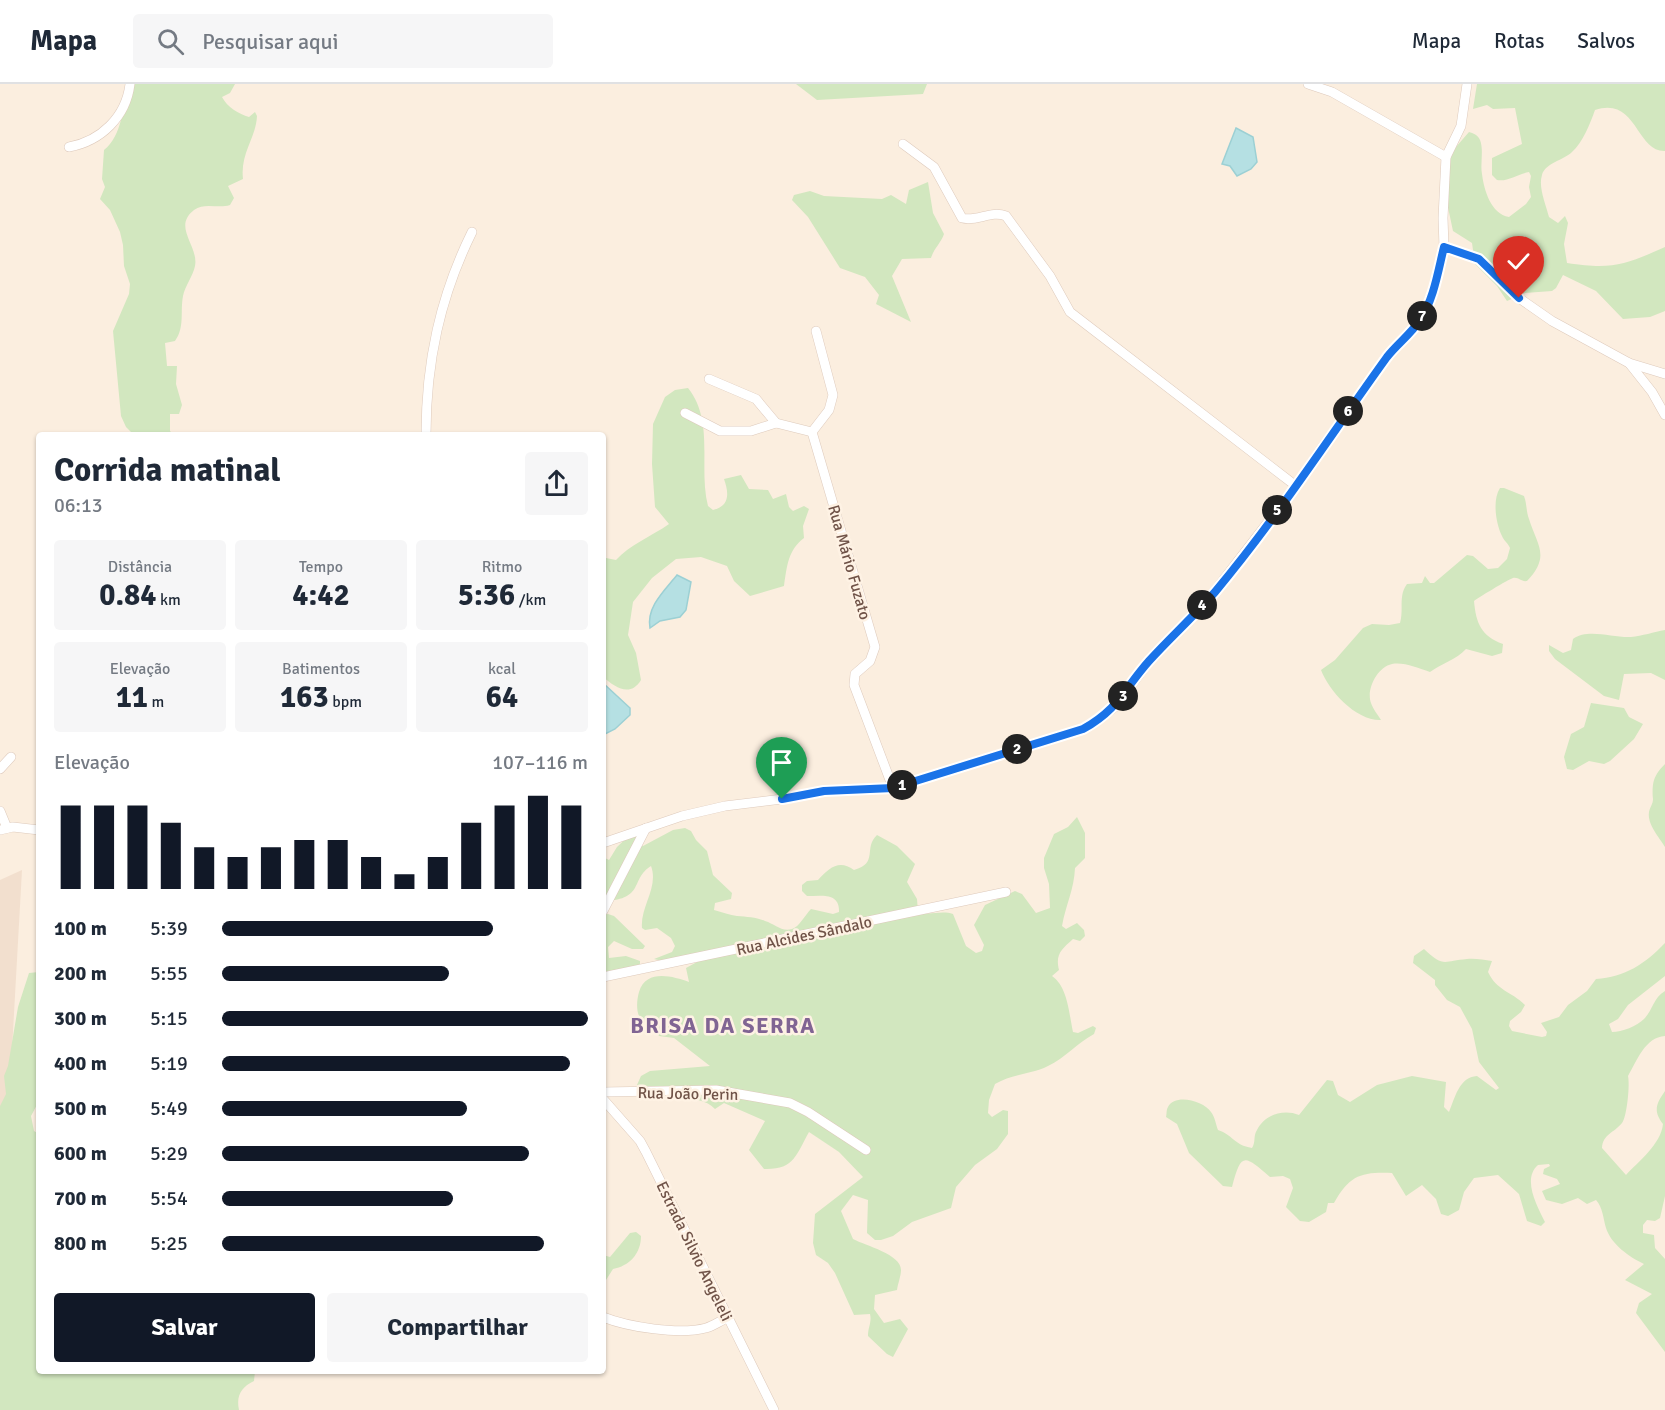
<!DOCTYPE html>
<html lang="pt">
<meta charset="utf-8">
<style>
:root{--surface:#fff;--page:#f6f6f7;--text:#1f2937;--muted:#747a83;--line:#e0e1e3;--accent:#111827}
body{margin:0;font-family:Signika,sans-serif;background:var(--page);color:var(--text);height:100vh;display:flex;flex-direction:column;font-size:22px;white-space:nowrap}
*{box-sizing:border-box;margin:0}
p{font-size:20px;color:var(--muted)}
.icon{flex:none;width:33px;height:33px;fill:none;stroke:currentColor;stroke-width:2;stroke-linecap:round;stroke-linejoin:round}
.map{position:relative;flex:1;overflow:hidden}
.drawer{position:absolute;left:36px;top:348px;width:570px;height:942px;display:flex;flex-direction:column;background:var(--surface);border-radius:6px;box-shadow:0 2px 4px #0004}
.drawer>*{flex:none}
.pin{position:absolute;display:grid;place-items:center;width:51px;height:51px;color:#fff;margin:-62px -26px;border-radius:50% 50% 50% 0;rotate:-45deg;box-shadow:0 0 6px #0007}
.pin .icon{rotate:45deg}
.km{position:absolute;width:30px;height:30px;margin:-15px;border-radius:50%;background:#222;color:#fff;font-size:16px;line-height:30px;text-align:center}
.round{display:grid;place-items:center;flex:none;width:63px;height:63px;border-radius:6px;background:var(--page)}
.headline{display:flex;align-items:center;justify-content:space-between;height:102px;padding:0 18px}
h1{font-size:33px;font-weight:800;line-height:45px}
.stats{display:grid;grid-template-columns:repeat(3,1fr);gap:9px;height:102px;padding:6px 18px}
.stats div{display:grid;align-content:center;border-radius:6px;background:var(--page);text-align:center}
.stats b{font-size:30px;font-weight:800}
.stats small{font-size:16px;font-weight:400}
.stats p{font-size:16px}
.chart{height:168px;padding:12px 18px}
.chart p{display:flex;justify-content:space-between}
.chart svg{width:100%;height:108px;margin-top:6px;stroke:var(--accent);stroke-width:6}
.button{display:flex;gap:12px;margin-top:auto;padding:12px 18px}
.button a{flex:1;height:69px;border-radius:6px;background:var(--accent);color:#fff;font-size:24px;font-weight:800;line-height:69px;text-align:center}
.button a+a{background:var(--page);color:var(--text)}
ul{padding:0 18px;list-style:none;font-size:20px}
li{display:grid;grid-template-columns:96px 72px 1fr;align-items:center;height:45px}
li i{height:15px;border-radius:8px;background:var(--accent)}
header{display:flex;align-items:center;gap:36px;box-sizing:border-box;height:84px;padding:0 30px;background:var(--surface);border-bottom:2px solid var(--line)}
header strong{font-size:28px}
nav{display:flex;gap:33px;margin-inline-start:auto;font-size:21px}
.search{width:420px;height:54px;background:var(--page);display:flex;align-items:center;gap:15px;box-sizing:border-box;padding:0 21px;border-radius:6px;color:var(--muted);font-size:22px}
.map>svg:first-child{display:block}
.residential{fill:#f2dfce}
.green{fill:#d2e7bf}
.water{fill:#b5e0e3;stroke:#9cd0d4;stroke-width:1.5}
.lines{fill:none;stroke-linecap:round;stroke-linejoin:round}
.minor-casing{stroke:#decabc;stroke-width:10}
.minor{stroke:#fff;stroke-width:9}
.route-casing{stroke:#fff;stroke-width:12}
.route{stroke:#1a73e8;stroke-width:8}
.labels{text-anchor:middle;stroke-width:5;stroke-linejoin:round;paint-order:stroke}
.street-label{font-size:16px;fill:#705348;stroke:#fef2e4}
.district-label{font-size:22px;font-weight:bold;letter-spacing:1.5px;fill:#806493;stroke:#fef2e4}
</style>
<header>
<strong>Mapa</strong>
<div class="search"><svg class="icon" aria-label="search" viewBox="0 0 24 24"><circle cx="10" cy="10" r="6"/><path d="M15 15l6 6"/></svg>Pesquisar aqui</div>
<nav><a>Mapa</a><a>Rotas</a><a>Salvos</a></nav>
</header>
<div class="map">
<svg width="1665" height="1326" viewBox="0 0 1665 1326">
<rect width="100%" height="100%" fill="#fbeedf"/>
<polygon class="residential" points="22,786 0,1181 0,796"/>
<g class="green">
<path d="M127,0H235L230,9L222,13C227,23 239,30 249,33L255,28L257,32C256,54 240,69 243,95L228,102L234,114L230,121C218,125 205,118 194,126C172,143 199,162 195,182C193,192 185,202 183,212C180,228 185,243 175,257L165,259L167,282H177L176,300L182,321L179,330H170V347L174,351H134L126,343L121,332L113,247L129,210L130,200L124,182L123,161L120,148L110,126L100,115L105,103L102,95L104,66C122,52 124,21 127,0Z"/>
<polygon points="796,0 927,0 923,10 817,16"/>
<path d="M1477,0H1665V67C1636,68 1637,12 1595,26C1590,40 1583,58 1572,68C1564,76 1545,79 1542,91C1538,103 1546,121 1549,133L1558,139L1565,132L1568,139L1564,160L1567,179C1612,186 1625,181 1665,163V227L1650,233L1623,235L1596,207L1563,191L1556,204L1552,207L1525,209L1507,217L1497,202L1475,180L1472,159L1453,147L1446,114L1449,71L1469,48C1473,49 1478,51 1480,56C1484,66 1480,80 1482,90C1484,106 1491,130 1509,133L1526,120L1531,113L1529,103L1531,92L1529,88C1517,90 1508,98 1497,96L1492,91V74L1522,60L1515,24L1493,25L1487,21L1473,25Z"/>
<path d="M928,98L933,129L944,150C941,159 934,164 931,174L902,175L892,192L911,238L876,220L879,211L865,193L840,184L808,133L792,116L794,111L810,107L824,112L882,115L891,111L906,120L909,106Z"/>
<path d="M688,304C715,338 698,383 708,422L713,426C730,422 729,409 724,395L741,391L749,405L768,406L773,415L786,410L789,423L793,427L804,422L809,425L803,442L804,454C788,466 787,482 784,502L750,512L734,497L727,482L701,473L676,475L652,494L633,518L628,551L636,569L641,596C630,614 615,603 603,593V476L606,474L616,476C629,461 652,452 669,440L655,423L652,380L653,340L665,313L675,306Z"/>
<path d="M1500,404H1504L1524,412C1527,420 1526,427 1529,435C1537,461 1551,472 1527,497C1521,498 1519,493 1513,494C1509,495 1476,515 1474,517C1476,539 1481,552 1503,560L1502,569L1492,572L1466,565C1456,576 1442,579 1430,588C1418,584 1404,578 1392,580C1377,583 1366,606 1371,619C1373,625 1378,631 1381,636C1356,637 1329,607 1321,586L1335,576L1363,544L1372,540L1389,541L1400,539C1404,526 1398,512 1407,500L1422,499L1425,492L1430,499H1434L1467,471L1473,472L1488,485L1498,484L1507,475L1510,464C1508,459 1504,457 1502,452C1496,440 1492,416 1500,404Z"/>
<path d="M1665,546V596L1651,589L1624,590L1619,616L1604,612L1555,575L1549,567V561L1563,569L1571,566L1573,555C1588,544 1613,554 1631,553C1642,552 1654,548 1665,546Z"/>
<polygon points="1591,619 1624,624 1629,633 1643,640 1634,655 1610,677 1604,680 1589,677 1573,686 1567,685 1564,673 1571,650 1584,643"/>
<path d="M1665,680V763C1659,753 1647,740 1649,728C1650,723 1653,720 1653,715C1652,699 1653,692 1665,680Z"/>
<path d="M1077,733L1085,749V774L1075,784C1074,806 1066,820 1062,842L1066,845L1077,839L1084,846L1085,852L1080,857L1073,855C1062,865 1055,870 1059,886L1052,892C1068,903 1069,930 1073,948L1078,949L1093,942L1096,944L1094,950C1077,959 1065,974 1048,982C1030,991 1014,989 995,1000L989,1016L988,1029L992,1033L1003,1026L1008,1027V1050L997,1065L975,1081L956,1103L951,1124L912,1138L893,1152L881,1156H875L867,1149L868,1116L853,1111L841,1127L853,1155C866,1162 901,1170 901,1186C901,1192 898,1199 897,1206L875,1211L874,1225L884,1239L900,1235L908,1245L893,1273L887,1270L868,1252C868,1243 872,1238 870,1230L854,1231L835,1189L828,1179L816,1171L813,1159L815,1130L863,1093L839,1068L809,1048C796,1071 794,1086 764,1085L749,1066L765,1037L724,1019L715,1025C699,1007 658,1019 637,1001L641,992L650,987L710,982L674,954L659,952C656,942 643,941 639,932C636,925 637,915 639,908C646,885 672,892 689,898L686,884L708,872L663,877L654,875L672,868L675,862L671,854L657,844L645,846L642,844C640,823 659,803 651,782C630,795 645,815 605,817L603,819V773L609,776L617,763L636,745L640,761L643,762L673,746L685,744L691,747L696,756L707,767L713,791L732,809L731,815L715,819L714,826C722,828 730,831 737,832C747,833 756,833 765,837C775,840 781,848 792,845C799,843 805,831 811,825L833,830L839,828C840,808 821,812 807,812L802,807V801L807,797L818,796C829,784 839,775 854,786C879,779 863,764 877,751L897,762L915,780L907,798L917,815L918,828C930,832 941,826 953,830L966,862L976,869L982,867L984,861L974,841L985,821L1015,807L1022,810L1036,829L1050,824L1049,800L1044,784V774L1054,750L1068,743Z"/>
<polygon points="608,830 614,832 645,862 643,865 632,865 614,857 608,863 609,874 626,872 640,877 640,882 603,894 603,831"/>
<path d="M1665,859V892L1628,921L1618,935L1609,940L1612,948C1622,948 1637,942 1644,935C1653,926 1653,914 1665,907V952C1645,953 1637,977 1628,992C1630,1000 1627,1033 1622,1039C1614,1049 1603,1050 1602,1064L1626,1091C1639,1077 1661,1060 1663,1040C1653,1027 1656,1020 1665,1007V1112L1660,1134L1655,1137L1647,1136L1643,1141V1149L1654,1151L1655,1164L1665,1175V1268L1636,1229L1639,1219L1652,1210L1625,1196L1644,1180C1629,1173 1611,1160 1606,1144C1603,1134 1603,1124 1596,1116L1587,1120L1578,1114L1562,1120L1546,1116L1542,1107L1560,1100L1557,1095L1543,1090L1544,1085L1550,1082L1549,1080L1538,1081C1522,1095 1537,1122 1545,1138L1541,1142L1527,1137L1519,1110L1498,1091L1474,1094L1464,1108L1459,1126L1448,1132L1441,1130L1436,1115L1422,1101L1406,1112L1392,1089C1361,1088 1350,1091 1334,1119H1328L1326,1128L1309,1138L1300,1137L1286,1123L1293,1104L1290,1095L1283,1092L1270,1093C1244,1070 1241,1068 1232,1103L1223,1102L1189,1069L1177,1040L1166,1033C1167,1030 1166,1026 1168,1023C1175,1009 1204,1017 1211,1028C1215,1033 1216,1041 1218,1046C1233,1051 1234,1061 1252,1064C1256,1058 1253,1052 1257,1046C1265,1030 1284,1025 1299,1031L1327,996L1333,997L1338,1011L1350,1018L1377,1001L1412,992L1446,998L1444,1023L1449,1028C1455,1014 1459,993 1477,992L1496,1006L1499,1004L1479,978L1472,945L1460,923L1447,916L1435,901V896L1413,879L1414,872L1424,865C1444,884 1443,877 1467,875C1475,874 1484,876 1492,877L1488,888C1497,907 1511,907 1525,921L1521,928L1510,937L1509,942L1512,947L1542,953L1546,952L1547,948L1541,939L1559,933L1568,921L1587,907L1596,895C1625,893 1645,880 1665,859Z"/>
<path d="M39,888V1017L31,1032L34,1047L39,1050V1287H255L254,1297C241,1303 236,1312 239,1326H0V1022L6,1010L4,992L8,982L18,923L29,889Z"/>
<path d="M636,1148L641,1152C641,1170 629,1182 613,1185L606,1196V1213H603V1171L610,1173L630,1149Z"/>
</g>
<g class="water">
<polygon points="1236,44 1253,53 1257,78 1251,85 1237,92 1230,82 1222,80"/>
<path d="M677,491L691,498L686,526L680,533L660,537L650,544C646,523 665,506 677,491Z"/>
<polygon points="603,599 630,624 630,631 615,645 603,651"/>
</g>
<g class="lines">
<g class="minor-casing">
<g id="minor">
<polyline points="1308,0 1332,8 1446,73"/>
<path d="M903,60L934,83L962,134C977,138 991,126 1006,132L1050,192L1070,228L1296,402"/>
<path d="M69,63C101,57 126,33 130,0"/>
<polyline points="1444,163 1479,175 1519,214 1552,237 1629,279 1665,290"/>
<polyline points="816,247 833,311 829,326 812,348 875,563 870,577 855,590 854,601 893,704"/>
<polyline points="1629,279 1652,308 1665,331"/>
<polyline points="709,295 756,315 776,339"/>
<polyline points="685,329 720,347 751,347 776,339 812,348"/>
<path d="M426,351C426,278 440,213 472,148"/>
<polyline points="0,685 11,673"/>
<polyline points="0,727 7,744"/>
<polyline points="0,746 13,743 39,746"/>
<polyline points="603,759 682,732 725,722 782,715 824,707 893,704 1083,645 1115,623 1147,580 1214,508 1296,402 1321,365 1389,271 1421,236 1434,205 1444,163 1443,134 1446,73 1461,42 1467,0"/>
<polyline points="603,827 646,744"/>
<polyline points="603,893 1006,808"/>
<polyline points="603,1008 716,1006 790,1019 808,1028 866,1066"/>
<polyline points="603,1015 640,1057 646,1068 774,1326"/>
<path d="M603,1233C628,1243 679,1251 706,1244C713,1242 720,1237 727,1234"/>
</g>
</g>
<use href="#minor" class="minor"/>
</g>
<g class="lines">
<g class="route-casing">
<path id="route" d="M782,715L824,707L893,704L1083,645C1119,625 1124,605 1149,577C1170,554 1194,532 1215,508C1277,434 1330,352 1387,273C1397,260 1411,250 1420,236C1434,215 1438,187 1444,163L1479,175L1519,214"/>
</g>
<use href="#route" class="route"/>
</g>
<g class="labels">
<g class="street-label">
<text transform="translate(850 478) rotate(74)" y="6">Rua Mário Fuzato</text>
<text transform="translate(804 851) rotate(-12)" y="6">Rua Alcides Sândalo</text>
<text transform="translate(688 1009) rotate(1)" y="6">Rua João Perin</text>
<text transform="translate(695 1167) rotate(64)" y="6">Estrada Silvio Angeleli</text>
</g>
<g class="district-label">
<text x="723" y="949">BRISA DA SERRA</text>
</g>
</g>
</svg>
<div class="pin" style="left:782px;top:715px;background:#1e9e55"><svg class="icon" aria-label="arrive" viewBox="0 0 24 24"><path d="M6 21V4h12l-3 4 3 4H6"/></svg></div>
<div class="pin" style="left:1519px;top:214px;background:#d93025"><svg class="icon" aria-label="check" viewBox="0 0 24 24"><path d="M5 12l5 5 9-10"/></svg></div>
<b class="km" style="left:902px;top:701px">1</b>
<b class="km" style="left:1017px;top:665px">2</b>
<b class="km" style="left:1123px;top:612px">3</b>
<b class="km" style="left:1202px;top:521px">4</b>
<b class="km" style="left:1277px;top:426px">5</b>
<b class="km" style="left:1348px;top:327px">6</b>
<b class="km" style="left:1422px;top:232px">7</b>
<section class="drawer">
<div class="headline"><div><h1>Corrida matinal</h1><p>06:13</p></div><a class="round"><svg class="icon" aria-label="share" viewBox="0 0 24 24"><path d="M12 15V3M7 8l5-5 5 5M5 13v7h14v-7"/></svg></a></div>
<div class="stats">
<div><p>Distância</p><b>0.84<small> km</small></b></div>
<div><p>Tempo</p><b>4:42</b></div>
<div><p>Ritmo</p><b>5:36<small> /km</small></b></div>
</div>
<div class="stats">
<div><p>Elevação</p><b>11<small> m</small></b></div>
<div><p>Batimentos</p><b>163<small> bpm</small></b></div>
<div><p>kcal</p><b>64</b></div>
</div>
<div class="chart"><p><span>Elevação</span>107–116 m</p>
<svg viewBox="0 0 160 44" preserveAspectRatio="none"><path d="M5 44V10M15 44V10M25 44V10M35 44V17M45 44V27M55 44V31M65 44V27M75 44V24M85 44V24M95 44V31M105 44V38M115 44V31M125 44V17M135 44V10M145 44V6M155 44V10"/></svg>
</div>
<ul>
<li><b>100 m</b>5:39<i style="width:74%"></i></li>
<li><b>200 m</b>5:55<i style="width:62%"></i></li>
<li><b>300 m</b>5:15<i style="width:100%"></i></li>
<li><b>400 m</b>5:19<i style="width:95%"></i></li>
<li><b>500 m</b>5:49<i style="width:67%"></i></li>
<li><b>600 m</b>5:29<i style="width:84%"></i></li>
<li><b>700 m</b>5:54<i style="width:63%"></i></li>
<li><b>800 m</b>5:25<i style="width:88%"></i></li>
</ul>
<div class="button"><a>Salvar</a><a>Compartilhar</a></div>
</section>
</div>
